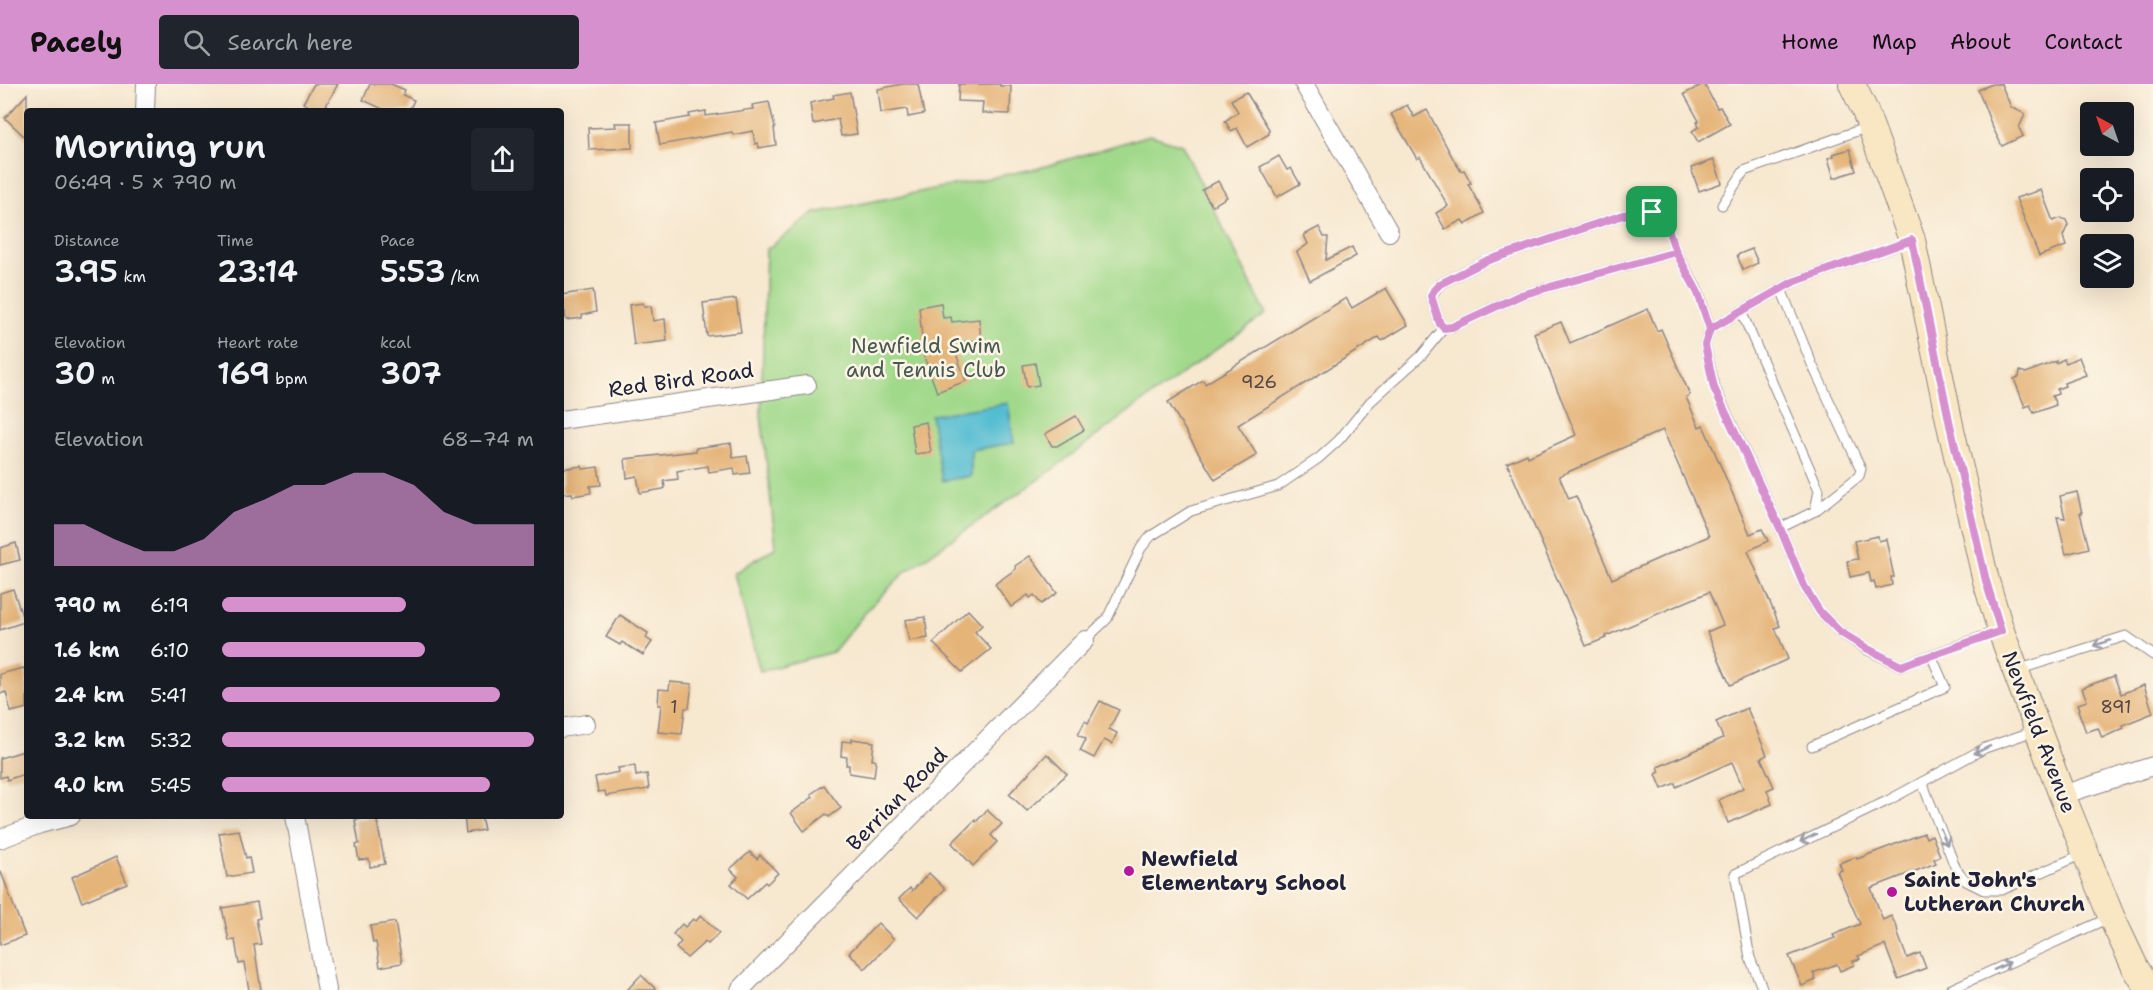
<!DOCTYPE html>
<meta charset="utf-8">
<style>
:root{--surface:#171b24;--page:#20242c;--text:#f1f3f6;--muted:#9ea1a6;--accent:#d690ce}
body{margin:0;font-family:"Shantell Sans",sans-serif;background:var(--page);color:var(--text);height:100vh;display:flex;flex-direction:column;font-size:22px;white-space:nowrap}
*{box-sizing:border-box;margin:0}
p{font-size:20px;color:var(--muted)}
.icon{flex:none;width:33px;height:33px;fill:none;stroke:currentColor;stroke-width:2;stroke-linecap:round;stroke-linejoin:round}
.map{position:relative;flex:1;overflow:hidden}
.details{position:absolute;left:24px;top:24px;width:540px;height:711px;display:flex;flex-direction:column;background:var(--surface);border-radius:6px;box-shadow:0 6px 24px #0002}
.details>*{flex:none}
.needle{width:39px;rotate:320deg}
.buttons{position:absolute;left:2080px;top:18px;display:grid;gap:12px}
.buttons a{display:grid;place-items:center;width:54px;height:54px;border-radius:6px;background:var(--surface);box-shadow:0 6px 24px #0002;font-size:30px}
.pin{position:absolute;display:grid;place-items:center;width:51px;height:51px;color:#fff;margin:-26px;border-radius:12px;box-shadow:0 3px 9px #0006}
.round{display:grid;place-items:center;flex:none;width:63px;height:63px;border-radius:6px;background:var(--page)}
.summary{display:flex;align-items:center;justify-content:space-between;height:102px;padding:0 30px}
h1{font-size:33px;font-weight:600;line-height:45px}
.stats{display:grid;grid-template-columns:repeat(3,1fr);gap:9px;height:102px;padding:6px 30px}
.stats div{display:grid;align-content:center}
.stats b{font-size:30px;font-weight:600}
.stats small{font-size:16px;font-weight:400}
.stats p{font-size:16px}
.chart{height:168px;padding:12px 30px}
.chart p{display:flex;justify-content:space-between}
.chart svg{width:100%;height:108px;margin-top:6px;fill:var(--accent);opacity:.7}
ul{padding:0 30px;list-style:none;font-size:20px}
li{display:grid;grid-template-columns:96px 72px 1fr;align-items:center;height:45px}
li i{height:15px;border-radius:8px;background:var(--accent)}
header{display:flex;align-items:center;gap:36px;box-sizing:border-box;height:84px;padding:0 30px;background:var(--accent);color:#111}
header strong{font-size:28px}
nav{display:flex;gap:33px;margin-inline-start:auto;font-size:21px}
.search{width:420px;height:54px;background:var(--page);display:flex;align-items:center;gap:15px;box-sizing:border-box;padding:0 21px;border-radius:6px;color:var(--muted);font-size:22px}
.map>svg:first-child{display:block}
.green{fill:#a1d98b;stroke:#627e63;stroke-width:1.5}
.water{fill:#55bdd2;stroke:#3c7086;stroke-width:1.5}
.building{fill:#e5b478;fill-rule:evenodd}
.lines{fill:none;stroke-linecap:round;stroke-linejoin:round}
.service-casing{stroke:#8c8586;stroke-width:11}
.minor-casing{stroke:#8c8586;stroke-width:20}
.secondary-casing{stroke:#8c8586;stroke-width:28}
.service{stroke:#fff;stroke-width:9}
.minor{stroke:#fff;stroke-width:18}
.secondary{stroke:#f9e7c3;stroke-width:26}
.oneway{stroke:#9c9ca7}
.route-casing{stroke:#fff;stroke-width:12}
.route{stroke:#d690ce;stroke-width:8}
.poi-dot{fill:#b5179e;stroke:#fcf5e5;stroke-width:2}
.labels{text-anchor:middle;stroke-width:5;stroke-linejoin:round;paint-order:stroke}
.number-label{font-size:18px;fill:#53464a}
.park-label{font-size:21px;fill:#485953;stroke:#fcf5e5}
.street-label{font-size:21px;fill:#22223b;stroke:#fcf5e5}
.poi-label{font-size:21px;font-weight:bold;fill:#22223b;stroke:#fcf5e5;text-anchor:start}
</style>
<header>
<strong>Pacely</strong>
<div class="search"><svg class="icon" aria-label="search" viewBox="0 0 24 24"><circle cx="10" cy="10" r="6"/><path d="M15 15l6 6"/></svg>Search here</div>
<nav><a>Home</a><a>Map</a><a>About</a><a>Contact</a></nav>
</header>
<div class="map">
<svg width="2153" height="906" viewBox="0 0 2153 906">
<rect width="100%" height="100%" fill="#fcf5e5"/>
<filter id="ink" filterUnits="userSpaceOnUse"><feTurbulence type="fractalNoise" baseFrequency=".0167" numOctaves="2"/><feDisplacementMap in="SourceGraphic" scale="12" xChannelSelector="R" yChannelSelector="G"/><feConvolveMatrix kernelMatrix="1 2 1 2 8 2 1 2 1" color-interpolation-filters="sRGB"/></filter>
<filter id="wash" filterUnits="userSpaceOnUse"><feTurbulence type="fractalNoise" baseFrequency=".008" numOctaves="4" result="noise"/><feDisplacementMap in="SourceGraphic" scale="24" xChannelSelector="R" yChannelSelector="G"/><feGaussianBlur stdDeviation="1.35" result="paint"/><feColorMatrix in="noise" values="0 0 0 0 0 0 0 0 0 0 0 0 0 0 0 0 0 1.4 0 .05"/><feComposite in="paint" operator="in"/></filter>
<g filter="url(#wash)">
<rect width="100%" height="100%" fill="#f7e8d0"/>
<polygon class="green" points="1150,51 1182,61 1266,230 1124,331 1052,386 905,488 870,523 833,568 760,587 734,489 776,463 761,330 766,166 815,129 1039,84"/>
<polygon class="water" points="1008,319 1014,359 971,366 971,392 942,397 931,331"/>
<g id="blocks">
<g class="building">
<polygon points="314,0 338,0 323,27 318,27 303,19"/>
<polygon points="370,0 391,0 405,6 403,11 414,16 409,27 387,27 363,16"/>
<polygon points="902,0 918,0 924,30 908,33 907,25 881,29 878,5"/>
<polygon points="959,0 1000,0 1000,2 1011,2 1010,30 982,29 983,18 958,17"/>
<polygon points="1704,0 1717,24 1720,23 1730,40 1698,58 1692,47 1699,43 1697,38 1699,37 1684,10"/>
<polygon points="1992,0 2001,0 2011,23 2025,30 2019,44 2023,52 2002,62 1992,42 1978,6"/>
<polygon points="850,8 857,50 841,52 838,35 813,40 810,19 834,14 833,11"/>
<polygon points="1246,8 1269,45 1269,50 1247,63 1237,44 1231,47 1225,37 1238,28 1231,16"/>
<polygon points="27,10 27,55 5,34"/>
<polygon points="769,18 775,44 774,44 776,61 759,64 758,59 755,60 753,47 733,51 732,48 660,61 656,39 690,33 689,30 706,27 706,32 753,25 752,21"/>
<polygon points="1407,21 1414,33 1427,26 1455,78 1461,87 1464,86 1471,99 1468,100 1484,129 1465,140 1462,136 1445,145 1436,129 1448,122 1420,73 1417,75 1391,30"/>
<polygon points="615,39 632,39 632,64 589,66 588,44 616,43"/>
<polygon points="1850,65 1856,87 1834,94 1828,74 1834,72 1833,70"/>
<polygon points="1279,72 1287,86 1291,84 1300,100 1277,113 1260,83"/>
<polygon points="1714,76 1722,99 1699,107 1691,84"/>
<polygon points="1218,97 1227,113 1212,122 1202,106"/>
<polygon points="2041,106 2053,137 2061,134 2066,136 2068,141 2063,152 2066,162 2039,172 2016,114"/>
<polygon points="1319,143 1324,153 1328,153 1326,176 1352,163 1356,172 1310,197 1297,168 1308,160 1304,151"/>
<polygon points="1752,165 1758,179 1743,186 1737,171"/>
<polygon points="1386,204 1408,241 1382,257 1379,253 1238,341 1257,371 1215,396 1168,318 1203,296 1205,300 1346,214 1352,224"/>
<polygon points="593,206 596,228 582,231 582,234 566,236 565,228 561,229 561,211"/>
<polygon points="736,215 741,248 707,252 703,219"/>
<polygon points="643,219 644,222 651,222 653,237 665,235 667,257 634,261 629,221"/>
<polygon points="941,219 943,234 951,233 952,238 979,235 981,256 952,259 966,297 937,308 924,273 919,223"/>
<path d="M1648,225L1657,247L1661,245L1690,311L1686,313L1699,343L1703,341L1750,450L1762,445L1768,457L1748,467L1780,542L1775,544L1788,575L1730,601L1707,548L1723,541L1709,508L1606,552V554L1586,562L1507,379L1527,370L1528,373L1576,351L1534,249L1561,238L1570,259ZM1663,346L1709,452L1612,495L1576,412L1569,415L1559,392Z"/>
<polygon points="2079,273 2086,291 2064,299 2065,302 2057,305 2058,310 2052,312 2056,321 2034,329 2030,321 2025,323 2014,295 2019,293 2020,287 2026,289 2056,277 2056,279 2064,275 2066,279"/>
<polygon points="1035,279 1039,301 1027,303 1023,281"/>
<polygon points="1076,332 1084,346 1057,362 1052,362 1045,350"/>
<polygon points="926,338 931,368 915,370 911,341"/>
<polygon points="731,359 733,374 747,372 750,389 735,391 734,384 709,388 708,382 677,387 678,395 664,397 665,404 663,405 640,409 637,392 627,394 625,375 696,367 696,364"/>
<polygon points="582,382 583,385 598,383 601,401 590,402 591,409 573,412 572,409 561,410 561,385"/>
<polygon points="2077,408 2082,429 2080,429 2089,464 2066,470 2057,433 2065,434 2060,412"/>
<polygon points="1878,452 1879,457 1886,455 1894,493 1891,493 1892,501 1876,505 1874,497 1871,498 1869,489 1850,493 1847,477 1858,475 1854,457"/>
<polygon points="16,459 20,476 0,481 0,464"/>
<polygon points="1030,472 1057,509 1041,520 1034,511 1030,514 1028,511 1011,523 995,500 1016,485 1015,482"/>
<polygon points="13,505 24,538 0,546 0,509"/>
<polygon points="968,526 982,541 975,548 991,565 962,588 933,559"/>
<polygon points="620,531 648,549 646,554 652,558 643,571 622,558 620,561 606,553"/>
<polygon points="925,533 928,554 909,557 905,536"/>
<polygon points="24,584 27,595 27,624 11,628 6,608 0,610 0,590"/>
<polygon points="2114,592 2121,610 2144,601 2153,629 2123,641 2124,644 2102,654 2098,644 2086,648 2078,626 2080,625 2078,620 2087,617 2082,604"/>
<polygon points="670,598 692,600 689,624 685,624 682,650 658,648 661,621 658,621 659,605 669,606"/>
<polygon points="1100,617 1119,626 1109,645 1117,649 1112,660 1104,656 1094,674 1080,667 1086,655 1078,651 1085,637 1088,639"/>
<polygon points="1747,624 1767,671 1761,674 1774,703 1767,706 1772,720 1728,739 1719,716 1743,704 1732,678 1676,703 1675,699 1662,705 1656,690 1660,688 1658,683 1723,654 1716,638"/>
<polygon points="852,655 874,658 872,676 876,676 874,693 849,689 849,681 846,681 847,673 841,672 842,657 852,658"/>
<polygon points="27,666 27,689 7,696 6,692 0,694 0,674"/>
<polygon points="1047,670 1067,690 1027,727 1009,710"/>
<polygon points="635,682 636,692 647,690 649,705 606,712 605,707 598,708 595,693 619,688 618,684"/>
<polygon points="824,701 841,724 829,733 826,730 804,747 791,729 813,713 811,710"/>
<polygon points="987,726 1002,740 991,751 997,758 973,782 952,759 975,736 976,738"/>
<polygon points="376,732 385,780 370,783 369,775 359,776 356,761 359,760 355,736"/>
<polygon points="464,732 481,732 484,746 466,749"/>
<polygon points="239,746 246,774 249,773 252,789 227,793 219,749"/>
<polygon points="1924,749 1926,754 1932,751 1940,772 1934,775 1936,779 1871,804 1883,836 1891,832 1897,843 1898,850 1907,874 1920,869 1926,884 1898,895 1885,861 1858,872 1860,875 1853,877 1854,881 1840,887 1837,880 1813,889 1816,896 1802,902 1789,872 1835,854 1833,851 1860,840 1837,788 1842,786 1839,779 1856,773 1857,775"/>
<polygon points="750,768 757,775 760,771 778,789 767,800 765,798 747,815 731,800 738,793 730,785"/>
<polygon points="116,773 127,799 82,818 72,793"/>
<polygon points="1,788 25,852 0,861 0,789"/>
<polygon points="929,789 945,805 918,833 899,815 910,804 912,807"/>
<polygon points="257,818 260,834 256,835 261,860 254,861 261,906 249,906 244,879 239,880 235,856 229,857 222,824"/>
<polygon points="701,831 719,849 708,860 705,858 687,874 676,864 681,858 673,850 682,840 685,843 693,835 696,837"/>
<polygon points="395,838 402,879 380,883 376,858 373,859 370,842"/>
<polygon points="878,839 894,855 865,885 849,869"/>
<polygon points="641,891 657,906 627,906"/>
</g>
</g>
</g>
<g filter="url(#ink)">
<use href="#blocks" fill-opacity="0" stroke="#8c8586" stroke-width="1.5"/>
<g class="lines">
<g class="service-casing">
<g id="service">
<polyline points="1722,121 1744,87 1868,43"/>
<polyline points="1910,157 1793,198 1710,245 1705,261 1715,304 1780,444 1805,504 1820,528 1840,548 1866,565 1901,582 1998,547"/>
<polyline points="1676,168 1521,211 1452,243 1444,244 1440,240 1431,212 1440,200 1486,177 1623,131 1652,128 1666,139 1676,168 1699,209 1710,245"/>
<polyline points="1741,227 1819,406 1815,427"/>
<polyline points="1780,444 1815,427 1859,392 1861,385 1811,278 1781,205"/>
<polyline points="1085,556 1107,535 1141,464 1151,452 1191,427 1278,402 1319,374 1339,356 1370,318 1421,272 1444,244"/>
<polyline points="2017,586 2126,552 2153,571"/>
<polyline points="1812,662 1945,603 1931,571"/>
<polyline points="1922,698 1956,785 1966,797 1984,806 2002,806 2085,769"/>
<polyline points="1763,906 1750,874 1735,790 1889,716 1985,664 2037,646"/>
<polyline points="1949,906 2111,833"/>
</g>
</g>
<g class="minor-casing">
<g id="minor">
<polyline points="1304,0 1389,148"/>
<polyline points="145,27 146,0"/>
<polyline points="561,336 807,301"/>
<polyline points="561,644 586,640"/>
<polyline points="2062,711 2153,682"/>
<polyline points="295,732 327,906"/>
<polyline points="0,755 40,740 71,732"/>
<polyline points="740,906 1085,556"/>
</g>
</g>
<g class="secondary-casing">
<polyline id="secondary" points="1852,0 1865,27 1912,156 1950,341 1986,497 2001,547 2062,711 2111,832 2135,883 2149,906"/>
</g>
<use href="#service" class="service"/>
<use href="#minor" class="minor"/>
<use href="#secondary" class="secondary"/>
</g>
<defs><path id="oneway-shaft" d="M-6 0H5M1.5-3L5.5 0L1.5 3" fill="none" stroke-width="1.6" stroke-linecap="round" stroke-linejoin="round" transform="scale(1.5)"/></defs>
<g class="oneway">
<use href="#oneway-shaft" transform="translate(2102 559) rotate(162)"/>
<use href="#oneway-shaft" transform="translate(1982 666) rotate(155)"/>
<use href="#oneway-shaft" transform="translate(1944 753) rotate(68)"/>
<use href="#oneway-shaft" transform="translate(1808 754) rotate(154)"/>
<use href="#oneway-shaft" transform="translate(2002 882) rotate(-25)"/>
</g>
</g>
<g class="lines" filter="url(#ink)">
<g class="route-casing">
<polyline id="route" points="1652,128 1623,131 1486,177 1440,200 1434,206 1431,212 1440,240 1444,244 1452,243 1521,211 1676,168 1698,209 1710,245 1705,261 1714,304 1780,444 1805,504 1820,528 1840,548 1866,564 1901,582 2001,547 1986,497 1950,341 1912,156 1793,198 1710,245 1698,209 1676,168 1666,139 1652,128"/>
</g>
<use href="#route" class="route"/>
</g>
<g class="poi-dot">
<circle cx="1129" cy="787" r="6"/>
<circle cx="1892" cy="808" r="6"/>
</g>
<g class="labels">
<g class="number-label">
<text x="1259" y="304">926</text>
<text x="674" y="629">1</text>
<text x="2116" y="629">891</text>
</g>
<g class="park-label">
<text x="926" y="269">Newfield Swim<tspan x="926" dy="24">and Tennis Club</tspan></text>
</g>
<g class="street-label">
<text transform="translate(681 296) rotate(-8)" y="7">Red Bird Road</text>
<text transform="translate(2039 648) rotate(69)" y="7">Newfield Avenue</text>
<text transform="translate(897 715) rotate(-46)" y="7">Berrian Road</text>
</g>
<g class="poi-label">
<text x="1141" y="782">Newfield<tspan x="1141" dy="24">Elementary School</tspan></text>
<text x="1904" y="803">Saint John's<tspan x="1904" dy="24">Lutheran Church</tspan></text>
</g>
</g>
</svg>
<div class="buttons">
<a><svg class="needle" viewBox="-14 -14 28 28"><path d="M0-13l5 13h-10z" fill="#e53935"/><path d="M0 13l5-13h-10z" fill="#9ea1a6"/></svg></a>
<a><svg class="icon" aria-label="locate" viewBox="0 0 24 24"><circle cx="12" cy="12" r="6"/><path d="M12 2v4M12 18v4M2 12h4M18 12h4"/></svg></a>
<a><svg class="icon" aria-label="layers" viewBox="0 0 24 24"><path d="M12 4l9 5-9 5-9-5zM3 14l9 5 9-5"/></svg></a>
</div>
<div class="pin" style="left:1652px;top:128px;background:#1e9e55"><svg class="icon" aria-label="arrive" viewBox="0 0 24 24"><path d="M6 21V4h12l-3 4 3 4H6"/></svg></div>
<section class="details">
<div class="summary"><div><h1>Morning run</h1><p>06:49 · 5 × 790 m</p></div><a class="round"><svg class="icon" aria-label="share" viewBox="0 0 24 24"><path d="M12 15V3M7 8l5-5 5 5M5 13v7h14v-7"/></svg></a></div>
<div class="stats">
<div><p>Distance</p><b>3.95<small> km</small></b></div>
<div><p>Time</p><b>23:14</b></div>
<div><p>Pace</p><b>5:53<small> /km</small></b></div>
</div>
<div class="stats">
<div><p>Elevation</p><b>30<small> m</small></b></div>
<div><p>Heart rate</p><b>169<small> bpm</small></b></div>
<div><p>kcal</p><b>307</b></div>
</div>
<div class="chart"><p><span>Elevation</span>68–74 m</p>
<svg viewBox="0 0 160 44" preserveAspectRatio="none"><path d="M0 44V27L10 27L20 33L30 38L40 38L50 33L60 22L70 17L80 11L90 11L100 6L110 6L120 11L130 22L140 27L150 27L160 27V44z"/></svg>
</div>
<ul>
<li><b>790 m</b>6:19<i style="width:59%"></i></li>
<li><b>1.6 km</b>6:10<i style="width:65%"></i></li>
<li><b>2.4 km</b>5:41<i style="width:89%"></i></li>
<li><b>3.2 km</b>5:32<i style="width:100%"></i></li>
<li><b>4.0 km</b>5:45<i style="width:86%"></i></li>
</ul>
</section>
</div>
